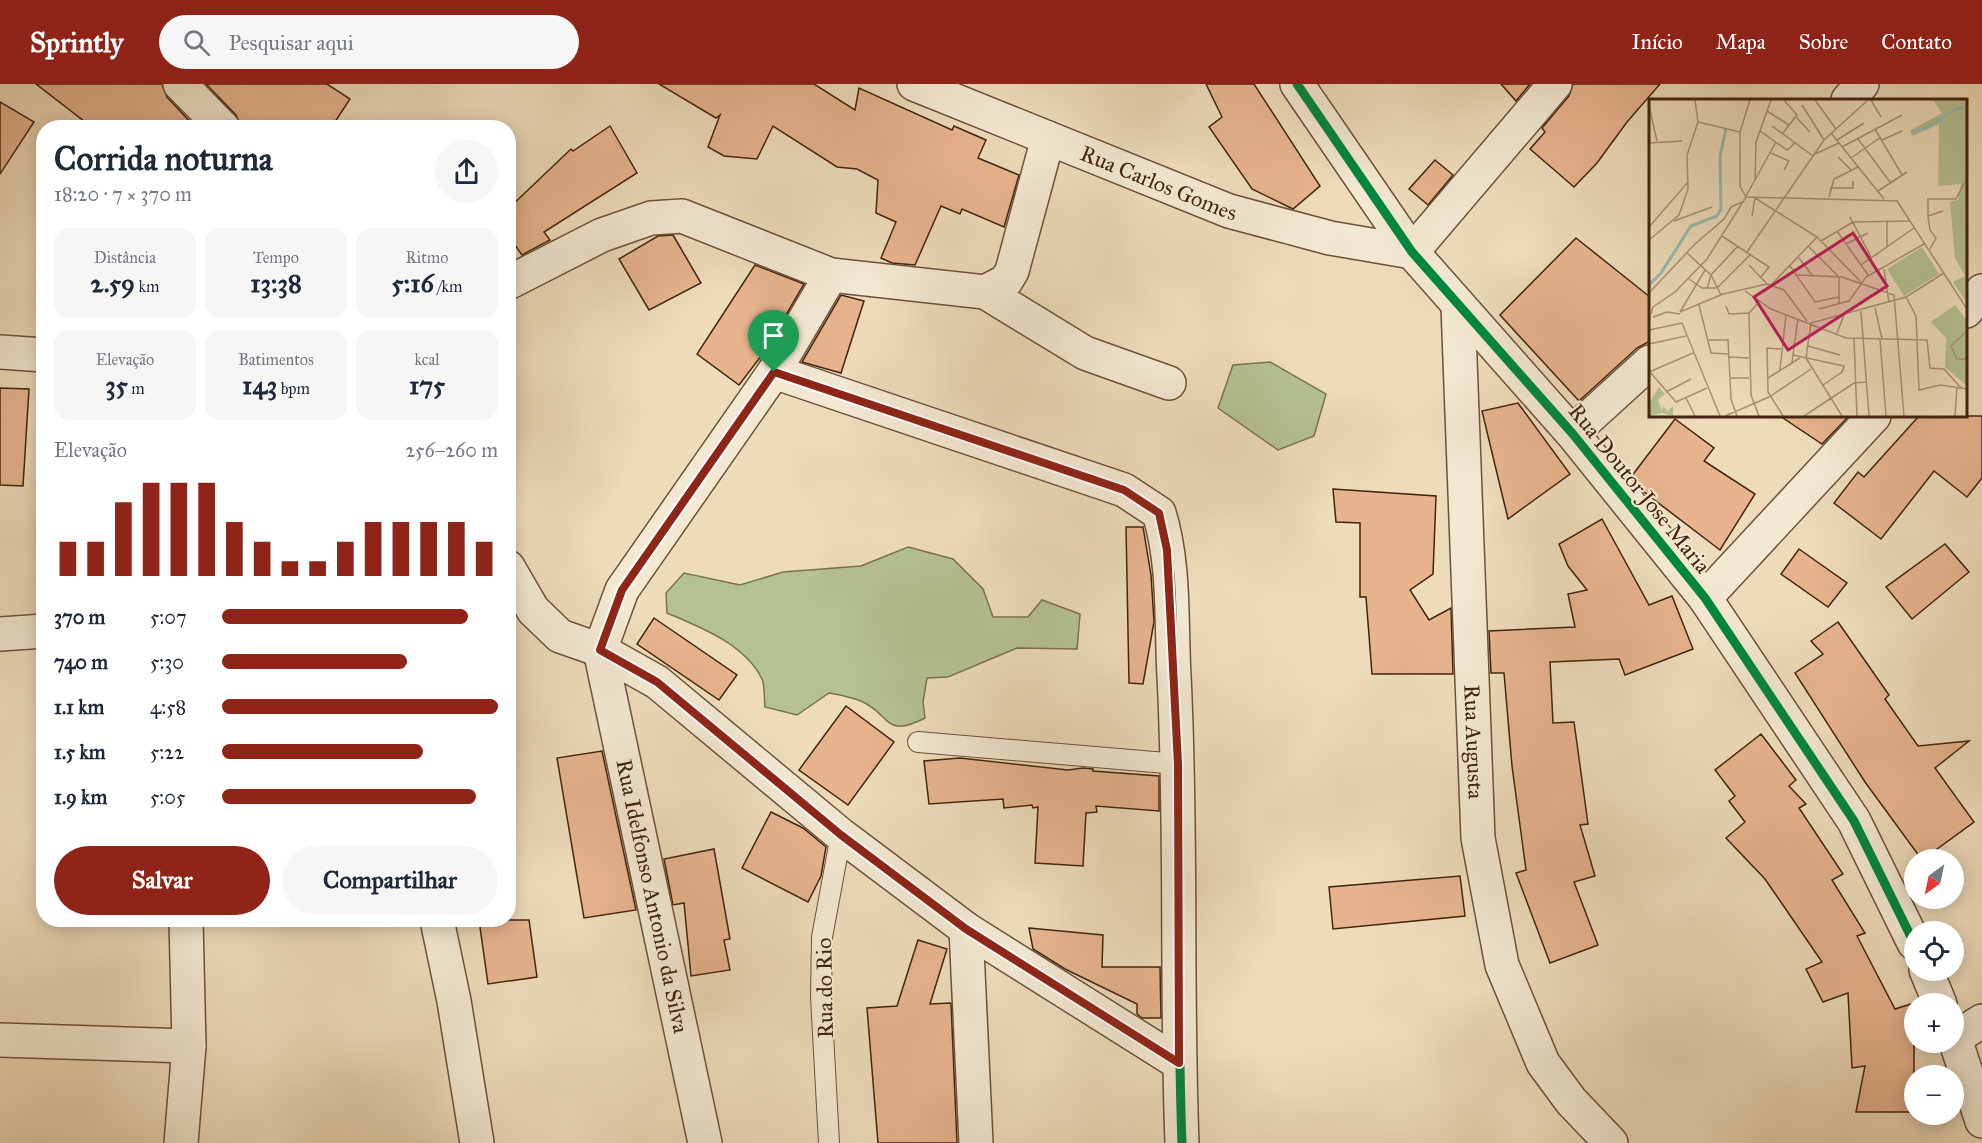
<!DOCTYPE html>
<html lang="pt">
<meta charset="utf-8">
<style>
:root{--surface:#fff;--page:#f6f6f7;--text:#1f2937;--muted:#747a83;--accent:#8f2418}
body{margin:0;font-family:"IM FELL Great Primer",serif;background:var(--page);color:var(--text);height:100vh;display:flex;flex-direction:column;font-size:22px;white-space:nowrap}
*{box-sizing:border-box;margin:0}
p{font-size:20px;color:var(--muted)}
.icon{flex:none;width:33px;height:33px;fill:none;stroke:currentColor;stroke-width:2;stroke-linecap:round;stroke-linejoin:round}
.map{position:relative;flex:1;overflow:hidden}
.details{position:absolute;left:36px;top:36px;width:480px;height:807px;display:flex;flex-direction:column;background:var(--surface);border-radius:24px;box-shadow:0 3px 15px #0003}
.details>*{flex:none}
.needle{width:39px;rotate:213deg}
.controls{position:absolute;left:1904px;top:765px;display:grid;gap:12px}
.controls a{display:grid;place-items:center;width:60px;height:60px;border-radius:50%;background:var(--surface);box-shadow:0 3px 15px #0003;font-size:30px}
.pin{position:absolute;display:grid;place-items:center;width:51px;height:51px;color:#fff;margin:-62px -26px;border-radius:50% 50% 50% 0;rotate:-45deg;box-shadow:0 0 6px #0007}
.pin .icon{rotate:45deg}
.round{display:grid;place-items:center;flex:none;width:63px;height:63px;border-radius:32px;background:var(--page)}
.overview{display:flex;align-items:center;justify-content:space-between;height:102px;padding:0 18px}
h1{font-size:33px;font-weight:700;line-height:45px}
.stats{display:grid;grid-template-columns:repeat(3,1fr);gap:9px;height:102px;padding:6px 18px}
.stats div{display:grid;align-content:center;border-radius:15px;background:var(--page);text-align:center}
.stats b{font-size:26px;font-weight:700}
.stats small{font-size:16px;font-weight:400}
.stats p{font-size:16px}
.chart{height:168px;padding:12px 18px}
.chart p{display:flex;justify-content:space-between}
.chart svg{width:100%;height:108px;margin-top:6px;stroke:var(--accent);stroke-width:6}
.action{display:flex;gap:12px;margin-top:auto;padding:12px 18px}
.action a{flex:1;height:69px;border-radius:36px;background:var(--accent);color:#fff;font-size:24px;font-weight:700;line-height:69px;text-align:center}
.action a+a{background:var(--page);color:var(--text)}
ul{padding:0 18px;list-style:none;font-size:20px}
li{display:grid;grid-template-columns:96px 72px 1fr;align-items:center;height:45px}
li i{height:15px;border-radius:8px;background:var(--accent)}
header{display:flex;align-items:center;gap:36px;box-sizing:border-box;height:84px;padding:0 30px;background:var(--accent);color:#fff}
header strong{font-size:28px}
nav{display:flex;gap:33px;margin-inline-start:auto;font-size:21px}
.search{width:420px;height:54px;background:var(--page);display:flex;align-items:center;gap:15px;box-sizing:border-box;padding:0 21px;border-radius:33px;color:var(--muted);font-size:22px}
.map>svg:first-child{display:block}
.green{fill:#b4c193;stroke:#7b7251;stroke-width:1.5}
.building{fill:#e6b38d;stroke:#42240f;stroke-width:1.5}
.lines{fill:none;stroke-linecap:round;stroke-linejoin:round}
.lane-casing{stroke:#6d523a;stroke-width:22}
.street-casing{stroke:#6d523a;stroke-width:36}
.lane{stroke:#f3e8d2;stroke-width:20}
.street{stroke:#f3e8d2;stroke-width:33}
.cycleway-casing{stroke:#f3e8d2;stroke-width:13}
.cycleway{stroke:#00873e;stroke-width:9}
.route-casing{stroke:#fff;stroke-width:12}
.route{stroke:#8f2418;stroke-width:8}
.labels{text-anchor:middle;stroke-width:4.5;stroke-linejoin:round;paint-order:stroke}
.street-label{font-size:22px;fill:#42240f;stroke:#f3e8d2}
.inset-river{fill:none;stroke:#99bbb3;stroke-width:3}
.inset-road{fill:none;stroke:#a99276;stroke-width:1.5}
.view{fill:#c2185b;fill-opacity:0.15;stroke:#c2185b;stroke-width:3}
.inset-edge{fill:none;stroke:#42240f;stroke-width:3}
</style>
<header>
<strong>Sprintly</strong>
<div class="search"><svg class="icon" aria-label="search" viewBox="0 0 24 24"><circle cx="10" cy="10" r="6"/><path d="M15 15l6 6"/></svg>Pesquisar aqui</div>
<nav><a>Início</a><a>Mapa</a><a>Sobre</a><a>Contato</a></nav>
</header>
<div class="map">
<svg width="1982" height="1059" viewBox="0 0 1982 1059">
<rect width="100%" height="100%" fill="#eddbba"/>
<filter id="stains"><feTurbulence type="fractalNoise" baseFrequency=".00333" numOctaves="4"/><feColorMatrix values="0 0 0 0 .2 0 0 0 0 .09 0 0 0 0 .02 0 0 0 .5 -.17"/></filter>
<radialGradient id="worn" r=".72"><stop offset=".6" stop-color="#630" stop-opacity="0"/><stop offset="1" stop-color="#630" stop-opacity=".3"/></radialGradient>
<g class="green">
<polygon points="1270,278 1326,310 1314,352 1278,366 1218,324 1233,281"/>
<path d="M908,463L953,475L983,505L993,533H1028L1042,516L1080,530L1077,565L1017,564L948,593L927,594L923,618L925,634C884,655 892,631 861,617C851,613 839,611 829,609L797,631L765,623C764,615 765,602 762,595C745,560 700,543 667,529L666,509L684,489L740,501L783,488L861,482Z"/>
</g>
<g class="building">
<polygon points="36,0 162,0 167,13 196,44 93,44"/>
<polygon points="206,0 327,0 350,15 331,44 241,44 236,31"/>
<polygon points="659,0 814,0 855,26 859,4 952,46 954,42 986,56 978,74 1019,91 1004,143 962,125 960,130 941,122 915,181 892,179 881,174 896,138 876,129 878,96 857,85 837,83 773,42 757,75 724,72 708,63 720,31 716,34"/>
<polygon points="1206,0 1254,0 1320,102 1293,125 1252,105 1209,43 1222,33"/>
<polygon points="1501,0 1530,0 1516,17"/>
<polygon points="1573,0 1660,0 1627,38 1597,79 1574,103 1530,65 1545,48 1542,44 1569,12"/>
<polygon points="0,18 34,38 0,90"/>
<polygon points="610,42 637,89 544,148 550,156 522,171 508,151 508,125 571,65 573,67"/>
<polygon points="1435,76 1453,91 1428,121 1409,105"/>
<polygon points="673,151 701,199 649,226 619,175 658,152"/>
<polygon points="1576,154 1650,213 1650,257 1637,264 1579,317 1500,231"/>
<polygon points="755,181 804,200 765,267 739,301 697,270"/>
<polygon points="841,211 864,217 841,289 802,278"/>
<polygon points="0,304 29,305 23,402 0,401"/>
<polygon points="1518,319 1570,390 1508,435 1482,327"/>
<polygon points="1780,332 1849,332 1822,360"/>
<polygon points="1919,332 1982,332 1982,394 1967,413 1934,387 1881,455 1834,419 1858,388 1864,393"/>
<polygon points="1675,335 1714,364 1704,377 1755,410 1720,466 1644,408 1631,393"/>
<polygon points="1333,405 1436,412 1433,490 1410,506 1429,536 1451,524 1453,590 1372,590 1366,513 1360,513 1360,439 1336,438"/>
<polygon points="1602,435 1649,521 1672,512 1693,565 1625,591 1619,575 1550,578 1553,639 1574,638 1588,740 1580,741 1595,792 1574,798 1598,861 1550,879 1516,789 1526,786 1512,682 1504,589 1491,589 1489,547 1575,543 1568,510 1587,506 1568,482 1559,460"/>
<polygon points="1126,443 1143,443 1151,491 1154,538 1143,600 1129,599"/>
<polygon points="1945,460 1969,488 1912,535 1886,503"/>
<polygon points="1799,465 1847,499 1828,523 1781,490"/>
<polygon points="654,534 737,591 719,616 637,560"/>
<polygon points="1838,538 1889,611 1885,615 1918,662 1969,657 1935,684 1974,738 1922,776 1865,698 1795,589 1823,570 1811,557"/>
<polygon points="846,622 894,658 848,721 799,686"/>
<polygon points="1761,650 1796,696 1789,702 1806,720 1799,724 1843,790 1832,796 1865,849 1857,852 1895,925 1914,919 1914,1028 1856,1028 1865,982 1852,984 1848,909 1823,918 1806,885 1822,878 1765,795 1726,754 1745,738 1729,717 1735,712 1715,686"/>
<polygon points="602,667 636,826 584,834 557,674"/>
<polygon points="960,674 1068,686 1083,684 1093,685 1093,687 1159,692 1159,727 1096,722 1097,728 1086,729 1083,782 1035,779 1038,723 1033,724 1032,721 1004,724 1003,715 929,720 924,677"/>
<polygon points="771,728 803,744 826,763 821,792 808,818 742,784"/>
<polygon points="714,765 730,855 724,856 730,886 691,892 684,819 673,821 664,775"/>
<polygon points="1460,792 1465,832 1333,845 1329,803"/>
<polygon points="479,836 529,836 537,893 488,900"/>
<polygon points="1029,844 1103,851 1102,883 1160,883 1161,934 1142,934 1137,930 1137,920 1065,885 1033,865"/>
<polygon points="918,856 947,865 930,920 951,919 957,1059 878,1059 867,924 897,922"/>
</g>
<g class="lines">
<g class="lane-casing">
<g id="lane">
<polyline points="918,658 1178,680"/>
<polyline points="829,1059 821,913 822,853 841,751"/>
</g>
</g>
<g class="street-casing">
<g id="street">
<polyline points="180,0 223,44"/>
<path id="s1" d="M914,0L1229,127L1330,154L1412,168L1555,0"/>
<polyline points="1297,0 1412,168 1572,349 1705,514 1854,737 1914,859"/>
<polyline points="1848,16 1862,0"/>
<polyline points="508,199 602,151 651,134 682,132 831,191 985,208 1006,197 1012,187 1048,54"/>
<polyline points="985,208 1085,269 1169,299"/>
<path id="s2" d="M1458,222L1478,754L1502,881L1543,979L1571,1017L1611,1059"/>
<polyline points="1966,227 1982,207"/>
<polyline points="0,268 44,271"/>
<path d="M774,288L1124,406L1159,429C1175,480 1171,539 1174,592C1182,747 1176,903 1182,1059"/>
<polyline points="1572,349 1650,278"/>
<polyline points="508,483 533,526 560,552 600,566 657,598 841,751 966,845 1179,979"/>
<polyline points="1705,514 1874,332"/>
<polyline points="0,550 44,547"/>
<polyline points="437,836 454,917 477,1059"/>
<polyline points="966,845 976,1059"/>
<polyline points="1926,886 1940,920"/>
<polyline points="1953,949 1982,1037"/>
<polyline points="1955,954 1982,937"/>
<polyline points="0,956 189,962"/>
<polyline points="181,1059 189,962 186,836"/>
<polyline points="705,1059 600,566 622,506 774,288 831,191"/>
</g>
</g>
<use href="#lane" class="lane"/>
<use href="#street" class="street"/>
<g class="cycleway-casing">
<g id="cycleway">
<polyline points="1297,0 1412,168 1572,349 1705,514 1854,737 1914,859"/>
<path d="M774,288L1124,406L1159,429C1175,480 1171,539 1174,592C1182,747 1176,903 1182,1059"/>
</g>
</g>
<use href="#cycleway" class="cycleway"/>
</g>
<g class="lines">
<g class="route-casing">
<polygon id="route" points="774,288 1124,406 1159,429 1167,466 1178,680 1179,979 966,845 841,751 657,598 600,566 622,506"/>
</g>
<use href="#route" class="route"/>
</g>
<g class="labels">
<g class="street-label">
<text dy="8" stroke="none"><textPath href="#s1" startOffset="264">Rua Carlos Gomes</textPath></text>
<text transform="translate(1640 404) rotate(51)" y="8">Rua Doutor Jose Maria</text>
<text dy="8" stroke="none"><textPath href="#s2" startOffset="436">Rua Augusta</textPath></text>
<text transform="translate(653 812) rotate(78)" y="8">Rua Idelfonso Antonio da Silva</text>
<text transform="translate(824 904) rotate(-91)" y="8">Rua do Rio</text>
</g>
</g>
<g transform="translate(1649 15)">
<rect width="318" height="318" fill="#eddbba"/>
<path d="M284,1H318V204L304,183L316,177L306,159L301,103L309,101L312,85L289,87L290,25L264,37L262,31L293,14ZM273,148L290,175L255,197L238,170ZM306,206L318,222V287L296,268L297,239L282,223ZM10,288L16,295L9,301L13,312L14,307L19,312L24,307V317L13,314L0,317V304Z" fill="#b4c193"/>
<path class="inset-river" d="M262,33L277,29L307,10L318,9M0,186L12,174L42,127L68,117L72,110L71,57L77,30"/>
<path class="inset-road" d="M46,1L49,23L91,33V87L97,98M166,1L187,30M222,1L232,18M153,6L175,41M0,7L8,42M118,12L140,26M147,18L161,33M123,27L164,57M226,30L253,76M111,32L138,51L146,44M91,33L101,1M134,34L148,16L135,1M182,34L235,100M209,40L241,83M188,41L215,24M233,41L253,32M0,44L33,42M193,48L253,16M122,54L140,62L135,71M166,55L190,44M189,58L203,72M202,59L232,38M106,82L107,43L122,1M181,89H204V82M229,92L258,73M97,97L127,43M97,98L248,102L318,210M180,98L185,80L209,68M103,117L106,99L168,138L212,183M279,117V100H307L318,79M201,118L222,158M25,122L63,108M238,123V148M0,128L39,83M188,132L219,176M73,137L120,168L112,178M0,141L30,116L39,90L38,56L49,23M172,142L204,123L260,122M197,145L219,134M160,148L190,178V204M281,150L287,139L281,131L279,117L294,112M98,153L175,41L219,1M38,154L62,176L72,196M150,159L163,176M100,166L118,185M212,166L265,129M141,167L166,203L190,198M235,170L240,204M148,176L193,178L245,196L255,317M40,180L53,189H68L102,155M122,186L168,138M58,190L62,176L89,147M96,192L122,210L197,239L278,241L281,269L295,270L312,289M0,194L46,145L75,120L82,108L93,103M257,198L267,217L270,291L291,286L318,290M50,206L62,254L79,255M77,207L80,215L100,214L110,203M226,209L233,240M170,210L200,202L217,178L275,145M212,212L220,317M31,213L74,195L118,185L135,191L158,222M31,213L56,171M100,214L102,296L110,317M2,215L4,208L26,193L58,160L97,98M4,218L18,213L31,215M0,231L33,224L71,317M318,232L302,247L308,260H318M188,234L195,216M205,240L208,317M231,240L237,317M60,241H79L82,300L88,317M0,245L37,237M159,247L191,256M132,250L118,249L119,293L134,317M144,256L195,267L193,273L174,286M80,258L100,259M143,263L149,220M131,271L137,216M0,273L44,254M1,273L27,303L58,289M81,279H100M119,279L151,259M17,293L42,280M37,299L46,317M76,317L120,298L162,270M155,317L205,284L217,283M193,317L157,259L162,224L257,198L295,174M306,317L308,288"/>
<path class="view" d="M204,134L238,187L139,251L105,198Z"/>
<rect width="318" height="318" class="inset-edge"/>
</g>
<rect width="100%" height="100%" filter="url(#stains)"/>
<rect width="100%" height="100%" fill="url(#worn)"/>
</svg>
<div class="controls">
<a><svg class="needle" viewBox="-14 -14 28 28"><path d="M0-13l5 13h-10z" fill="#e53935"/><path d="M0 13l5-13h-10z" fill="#747a83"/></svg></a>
<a><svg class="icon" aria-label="locate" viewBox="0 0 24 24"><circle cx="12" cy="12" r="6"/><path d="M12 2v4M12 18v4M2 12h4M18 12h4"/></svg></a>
<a>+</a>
<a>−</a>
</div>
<div class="pin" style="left:774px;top:288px;background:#1e9e55"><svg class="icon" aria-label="arrive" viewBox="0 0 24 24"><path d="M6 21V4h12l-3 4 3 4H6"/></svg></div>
<section class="details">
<div class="overview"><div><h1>Corrida noturna</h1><p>18:20 · 7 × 370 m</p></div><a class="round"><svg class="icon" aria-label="share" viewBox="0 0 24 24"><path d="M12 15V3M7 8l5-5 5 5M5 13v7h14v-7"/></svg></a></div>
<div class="stats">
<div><p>Distância</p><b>2.59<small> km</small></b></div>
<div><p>Tempo</p><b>13:38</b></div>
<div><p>Ritmo</p><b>5:16<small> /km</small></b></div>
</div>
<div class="stats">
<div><p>Elevação</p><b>35<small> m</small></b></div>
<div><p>Batimentos</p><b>143<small> bpm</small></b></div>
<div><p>kcal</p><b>175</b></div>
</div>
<div class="chart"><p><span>Elevação</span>256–260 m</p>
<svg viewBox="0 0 160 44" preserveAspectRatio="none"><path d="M5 44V30M15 44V30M25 44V14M35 44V6M45 44V6M55 44V6M65 44V22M75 44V30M85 44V38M95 44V38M105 44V30M115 44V22M125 44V22M135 44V22M145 44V22M155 44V30"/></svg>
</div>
<ul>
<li><b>370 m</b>5:07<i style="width:89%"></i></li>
<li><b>740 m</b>5:30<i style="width:67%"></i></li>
<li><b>1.1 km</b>4:58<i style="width:100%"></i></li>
<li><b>1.5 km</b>5:22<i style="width:73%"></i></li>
<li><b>1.9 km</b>5:05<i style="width:92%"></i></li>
</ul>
<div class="action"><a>Salvar</a><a>Compartilhar</a></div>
</section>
</div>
